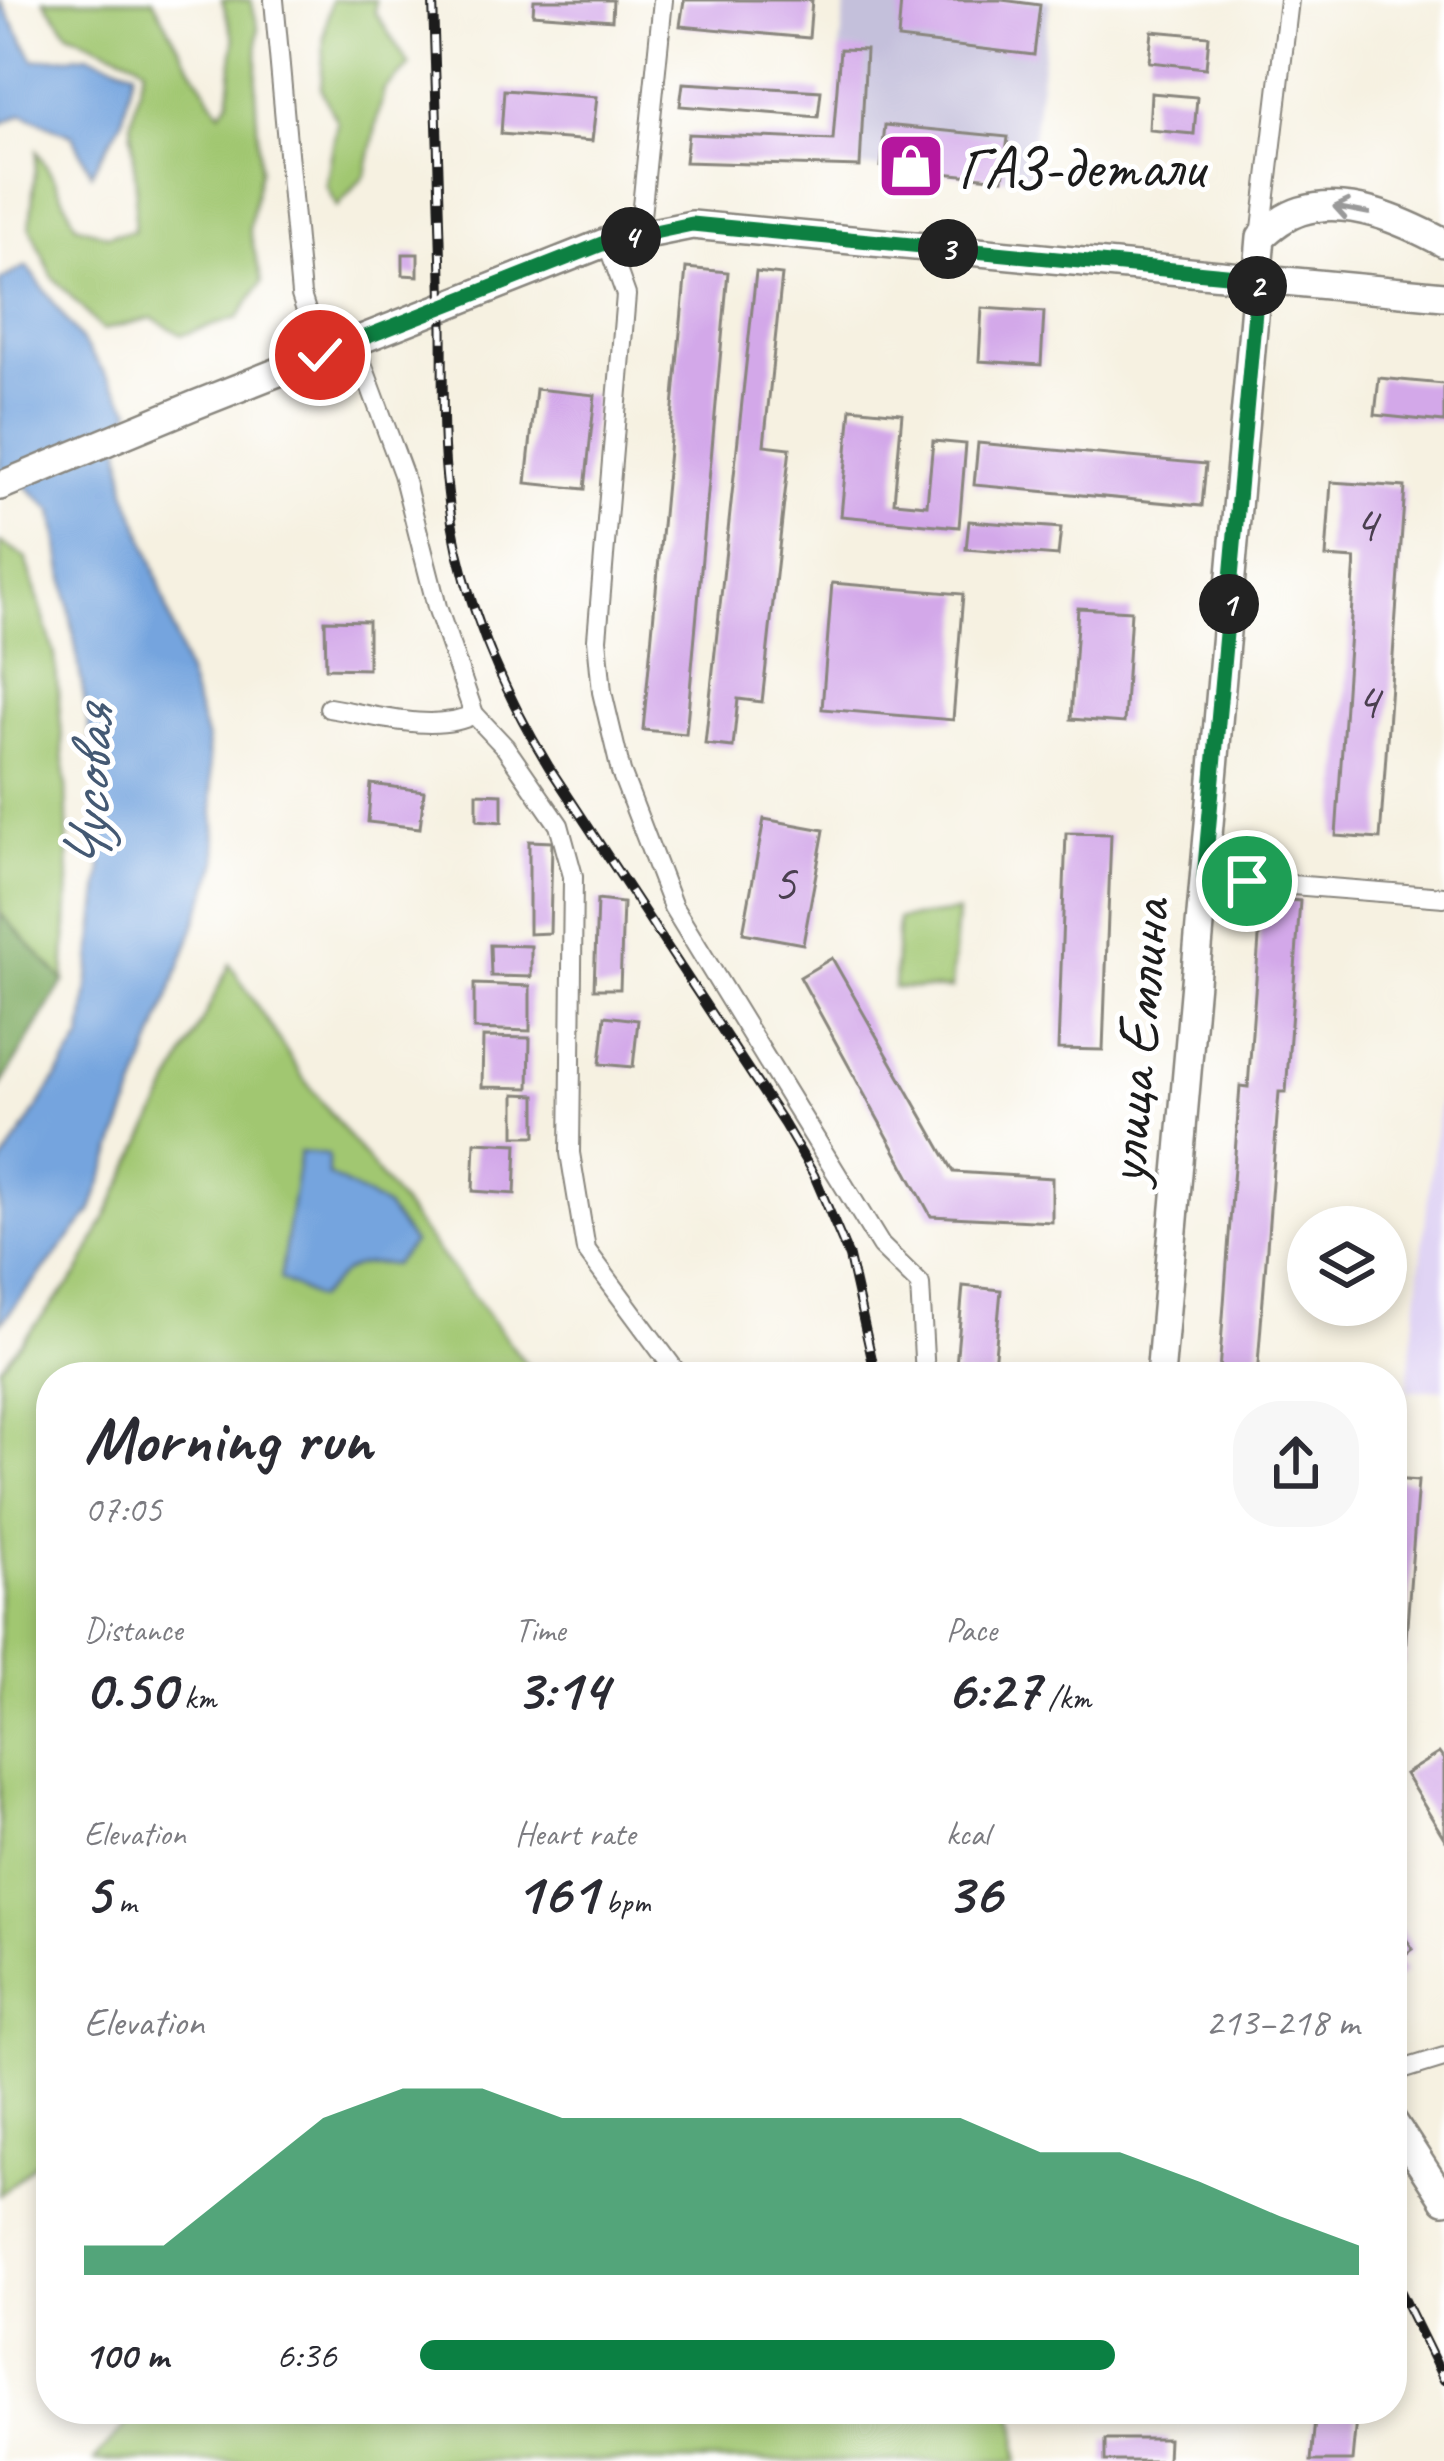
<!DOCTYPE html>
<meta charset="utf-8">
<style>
:root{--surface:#fff;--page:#f7f7f7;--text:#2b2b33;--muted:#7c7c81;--accent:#0b8043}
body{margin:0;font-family:Caveat,sans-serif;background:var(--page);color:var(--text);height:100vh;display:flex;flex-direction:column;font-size:45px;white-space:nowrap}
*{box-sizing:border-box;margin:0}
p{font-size:39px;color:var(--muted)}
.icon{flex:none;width:66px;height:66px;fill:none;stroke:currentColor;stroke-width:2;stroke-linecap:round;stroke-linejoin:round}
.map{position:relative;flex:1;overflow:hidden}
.side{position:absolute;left:36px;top:1362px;width:1371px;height:1062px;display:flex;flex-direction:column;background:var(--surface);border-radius:48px;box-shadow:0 6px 18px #0003}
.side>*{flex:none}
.controls{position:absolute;left:1287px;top:1206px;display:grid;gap:24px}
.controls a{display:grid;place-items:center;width:120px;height:120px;border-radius:50%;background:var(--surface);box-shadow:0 6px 18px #0003;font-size:60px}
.pin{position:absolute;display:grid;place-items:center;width:102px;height:102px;color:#fff;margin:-51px;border:6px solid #fff;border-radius:50%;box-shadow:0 3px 12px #0007}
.km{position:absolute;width:60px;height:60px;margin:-30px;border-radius:50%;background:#222;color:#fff;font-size:33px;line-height:60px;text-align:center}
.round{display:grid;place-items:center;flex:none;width:126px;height:126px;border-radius:48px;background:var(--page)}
.overview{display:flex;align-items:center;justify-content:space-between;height:204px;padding:0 48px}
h1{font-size:66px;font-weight:800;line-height:90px}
.stats{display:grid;grid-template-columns:repeat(3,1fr);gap:18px;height:204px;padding:12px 48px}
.stats div{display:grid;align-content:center}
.stats b{font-size:60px;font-weight:800}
.stats small{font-size:33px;font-weight:400}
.stats p{font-size:33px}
.chart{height:336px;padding:24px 48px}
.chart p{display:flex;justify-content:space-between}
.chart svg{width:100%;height:216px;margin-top:12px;fill:var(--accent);opacity:.7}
ul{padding:0 48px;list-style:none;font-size:39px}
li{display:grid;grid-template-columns:192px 144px 1fr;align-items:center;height:90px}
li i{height:30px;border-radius:15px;background:var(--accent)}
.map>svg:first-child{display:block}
.built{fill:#e0d4f4}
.industrial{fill:#c4c0db}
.green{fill:#a1c771;stroke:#5e7246;stroke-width:3}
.forest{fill:#80ac63;stroke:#4e6440;stroke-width:3}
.water{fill:#74a4de;stroke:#48607d;stroke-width:3}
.building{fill:#d3a8e9}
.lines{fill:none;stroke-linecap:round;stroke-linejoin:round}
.street-casing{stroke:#89867e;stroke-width:22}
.secondary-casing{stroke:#89867e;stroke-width:32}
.street{stroke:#fff;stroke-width:18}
.secondary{stroke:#fff;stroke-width:27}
.rail-casing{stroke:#1c1c1c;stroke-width:10}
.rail{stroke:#fff;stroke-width:6;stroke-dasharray:18;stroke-linecap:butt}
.oneway{stroke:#999}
.route-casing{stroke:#fff;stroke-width:24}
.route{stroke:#0b8043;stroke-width:15}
.labels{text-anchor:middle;stroke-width:10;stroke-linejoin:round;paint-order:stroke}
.number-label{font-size:54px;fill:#4a3f4f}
.poi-label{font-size:60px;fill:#1c1c1c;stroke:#fff;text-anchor:start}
.street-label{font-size:60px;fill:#1c1c1c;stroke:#fff}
.water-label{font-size:63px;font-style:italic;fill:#445973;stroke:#fff}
</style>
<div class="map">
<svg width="1444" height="2461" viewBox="0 0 1444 2461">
<rect width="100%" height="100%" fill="#fff"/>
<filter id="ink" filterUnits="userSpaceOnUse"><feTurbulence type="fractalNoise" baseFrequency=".00833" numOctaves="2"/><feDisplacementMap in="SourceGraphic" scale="24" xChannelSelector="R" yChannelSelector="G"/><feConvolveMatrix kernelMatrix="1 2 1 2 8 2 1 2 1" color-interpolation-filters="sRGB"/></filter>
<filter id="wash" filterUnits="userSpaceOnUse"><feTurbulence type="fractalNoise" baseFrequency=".004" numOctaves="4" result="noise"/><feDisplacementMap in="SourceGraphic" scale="48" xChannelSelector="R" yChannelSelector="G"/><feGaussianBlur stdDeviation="2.7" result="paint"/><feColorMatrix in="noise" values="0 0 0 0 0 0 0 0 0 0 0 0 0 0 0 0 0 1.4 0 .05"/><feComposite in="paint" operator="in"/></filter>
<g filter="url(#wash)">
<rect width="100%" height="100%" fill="#f6f1e1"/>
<polygon class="built" points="1444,1053 1444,1389 1407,1391 1435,1134"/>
<polygon class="industrial" points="846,0 1050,0 1028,179 860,167 866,51 840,49"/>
<g class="green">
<polygon points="44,0 153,0 186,59 220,112 229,100 234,40 222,0 251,0 258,28 256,104 260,170 249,229 262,282 238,318 182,335 152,318 102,330 52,276 30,227 37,151 57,184 76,225 107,235 134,231 136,185 131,123 144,67 137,61 68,32"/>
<polygon points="331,0 375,0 375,12 410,66 384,89 366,174 337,207 326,185 337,122 321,89 324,37"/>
<polygon points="0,542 26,558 55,656 66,785 69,882 64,981 0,913"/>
<polygon points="957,912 951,989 894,988 898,919"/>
<polygon points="230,964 304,1079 536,1377 51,1377 51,2149 0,2195 0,1367 78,1274"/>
<polygon points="140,2409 1011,2409 1017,2429 1018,2461 94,2461"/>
</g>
<polygon class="forest" points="0,913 64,981 0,1087"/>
<g class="water">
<polygon points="0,0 34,60 89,55 134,70 122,121 91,173 73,136 23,114 0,124"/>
<polygon points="27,266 131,409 121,447 126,490 152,560 207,740 218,861 91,1212 0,1324 0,1167 82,1038 102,867 98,781 53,511 26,486 0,473 0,280"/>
<path d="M300,1152L328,1155V1175L385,1206L413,1243L393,1265C349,1259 346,1270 317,1299L280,1279Z"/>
</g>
<g id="blocks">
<g class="building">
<polygon points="534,0 613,0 612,20 533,14"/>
<polygon points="684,0 812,0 809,38 680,26"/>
<polygon points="901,0 1002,0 1040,5 1034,55 898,39"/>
<polygon points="1152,31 1209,36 1206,68 1149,62"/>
<polygon points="840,49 866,50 860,167 685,162 688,134 833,140"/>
<polygon points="683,83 821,91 818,117 680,106"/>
<polygon points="504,90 597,97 592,141 501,134"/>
<polygon points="1151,93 1197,97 1194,134 1149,130"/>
<polygon points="885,125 1008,137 1003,179 881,167"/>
<polygon points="403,254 418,254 418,276 403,275"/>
<polygon points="686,268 728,272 686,734 643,730"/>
<polygon points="756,272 782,275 764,445 790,448 762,702 738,699 733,747 705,744"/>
<polygon points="982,308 1044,312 1041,365 979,361"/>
<polygon points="1379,378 1444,384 1444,422 1375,415"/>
<polygon points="536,389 595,395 585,489 526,483"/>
<polygon points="851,408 902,413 894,502 927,505 933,441 966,444 959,527 841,516"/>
<polygon points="978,443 1206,464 1202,506 974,485"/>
<polygon points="1331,482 1405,487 1380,839 1336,836 1355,559 1326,557"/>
<polygon points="969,521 1061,528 1058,556 966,549"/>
<polygon points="832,583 963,594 953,720 822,709"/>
<polygon points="1078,608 1131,611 1124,723 1071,719"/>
<polygon points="325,620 368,621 368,669 326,668"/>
<polygon points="371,784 424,791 420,828 368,822"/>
<polygon points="477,793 502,794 502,822 477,820"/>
<polygon points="764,819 824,830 803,944 743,933"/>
<polygon points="1066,833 1111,834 1103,1050 1058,1049"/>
<polygon points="529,841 552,842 550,933 529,934"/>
<polygon points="1262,898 1300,901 1286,1092 1279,1092 1257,1377 1236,1377 1236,1373 1219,1372 1240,1086 1248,1087"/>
<polygon points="597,900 623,903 620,989 594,989"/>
<polygon points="490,945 531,946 531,977 491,976"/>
<polygon points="832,958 954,1172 1052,1178 1052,1222 931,1216 800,977"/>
<polygon points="474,984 530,986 530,1031 474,1029"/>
<polygon points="605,1016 638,1020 633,1067 600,1064"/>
<polygon points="483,1037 530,1038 529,1088 482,1087"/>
<polygon points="515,1094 536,1095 536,1136 515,1136"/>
<polygon points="475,1142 517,1144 515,1194 473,1191"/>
<polygon points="963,1286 1001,1290 993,1377 955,1377"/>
<polygon points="1392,1479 1418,1481 1404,1665 1392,1664"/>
<polygon points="1439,1753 1444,1760 1444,1838 1405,1774"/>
<polygon points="1392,1918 1413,1949 1397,1960 1405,1972 1392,1982"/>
<polygon points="1316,2409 1357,2409 1352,2461 1311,2461"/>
<polygon points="1105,2439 1168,2439 1167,2461 1105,2461"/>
</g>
</g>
</g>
<g filter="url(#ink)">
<use href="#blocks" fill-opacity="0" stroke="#89867e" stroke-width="3"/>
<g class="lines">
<g class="street-casing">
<g id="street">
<polyline points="274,0 301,295 320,355"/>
<polyline points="639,236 663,0"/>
<polyline points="1261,237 1289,0"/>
<polyline points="607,242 626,295 597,639 602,692 621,772 673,907 881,1246 920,1284 925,1377"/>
<polyline points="354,342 403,474 437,607 474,714 505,747 559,825 573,876 570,1153 586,1250 680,1377"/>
<path d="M329,708C371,715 437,734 474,714"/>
<polyline points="1204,878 1444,897"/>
<polyline points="1392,2073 1444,2057"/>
</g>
</g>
<g class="secondary-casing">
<g id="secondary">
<polyline points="0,486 195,405 607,242 692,225 1444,296"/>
<path d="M1160,1377L1261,237C1273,226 1285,216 1301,211C1348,196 1403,221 1444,243"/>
<polyline points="1392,2120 1444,2200"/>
</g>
</g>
<use href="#street" class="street"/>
<use href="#secondary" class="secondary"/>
<g class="rail-casing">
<g id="rail">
<path d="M433,0C436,101 440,201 442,302C444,366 440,431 448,494C459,591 499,684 549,767L784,1124L814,1175L849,1257L876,1377"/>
<polyline points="1392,2274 1444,2380"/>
</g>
</g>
<use href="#rail" class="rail"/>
</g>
<defs><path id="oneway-shaft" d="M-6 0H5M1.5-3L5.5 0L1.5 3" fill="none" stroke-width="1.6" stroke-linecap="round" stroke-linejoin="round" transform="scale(3)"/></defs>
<use class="oneway" href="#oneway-shaft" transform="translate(1351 210) rotate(-169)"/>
</g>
<g class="lines" filter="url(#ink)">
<g class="route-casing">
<polyline id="route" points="320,355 607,242 692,224 1258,278 1204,878 1247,881"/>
</g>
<use href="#route" class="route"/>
</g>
<defs>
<g id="shop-square" transform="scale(3.45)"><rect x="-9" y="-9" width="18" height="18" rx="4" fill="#b5179e" stroke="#fff"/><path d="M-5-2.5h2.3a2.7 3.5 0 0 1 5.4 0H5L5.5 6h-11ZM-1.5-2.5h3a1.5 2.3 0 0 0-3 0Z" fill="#fff"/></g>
</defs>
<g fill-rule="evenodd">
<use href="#shop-square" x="911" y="166"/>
</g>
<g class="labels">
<g class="number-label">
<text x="1365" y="541">4</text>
<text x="1367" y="718">4</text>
<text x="784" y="900">5</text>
</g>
<g class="poi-label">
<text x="958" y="187">ГАЗ-детали</text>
</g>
<g class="street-label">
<text transform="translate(1136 1042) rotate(-85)" y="21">улица Емлина</text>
</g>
<g class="water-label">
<text transform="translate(88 790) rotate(-88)" y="22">Чусовая</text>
</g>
</g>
</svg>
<div class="controls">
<a><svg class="icon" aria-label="layers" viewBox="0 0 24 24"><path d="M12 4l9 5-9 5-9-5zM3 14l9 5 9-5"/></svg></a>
</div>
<div class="pin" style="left:1247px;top:881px;background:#1e9e55"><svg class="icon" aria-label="arrive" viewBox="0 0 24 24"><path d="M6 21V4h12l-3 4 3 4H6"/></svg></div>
<div class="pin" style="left:320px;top:355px;background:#d93025"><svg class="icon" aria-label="check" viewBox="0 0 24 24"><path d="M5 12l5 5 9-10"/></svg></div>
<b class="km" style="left:1229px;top:604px">1</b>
<b class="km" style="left:1257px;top:286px">2</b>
<b class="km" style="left:948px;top:249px">3</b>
<b class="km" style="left:631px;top:237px">4</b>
<section class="side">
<div class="overview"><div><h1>Morning run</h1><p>07:05</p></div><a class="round"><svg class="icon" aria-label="share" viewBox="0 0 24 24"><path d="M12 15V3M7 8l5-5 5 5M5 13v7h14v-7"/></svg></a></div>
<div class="stats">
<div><p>Distance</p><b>0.50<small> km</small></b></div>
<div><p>Time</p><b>3:14</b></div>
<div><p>Pace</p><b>6:27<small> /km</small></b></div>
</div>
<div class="stats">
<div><p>Elevation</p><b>5<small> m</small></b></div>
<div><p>Heart rate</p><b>161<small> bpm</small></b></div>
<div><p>kcal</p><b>36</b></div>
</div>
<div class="chart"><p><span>Elevation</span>213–218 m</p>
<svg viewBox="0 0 160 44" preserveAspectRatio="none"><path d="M0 44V38L10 38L20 25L30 12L40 6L50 6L60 12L70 12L80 12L90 12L100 12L110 12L120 19L130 19L140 25L150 32L160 38V44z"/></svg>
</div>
<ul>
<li><b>100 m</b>6:36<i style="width:74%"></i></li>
</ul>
</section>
</div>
